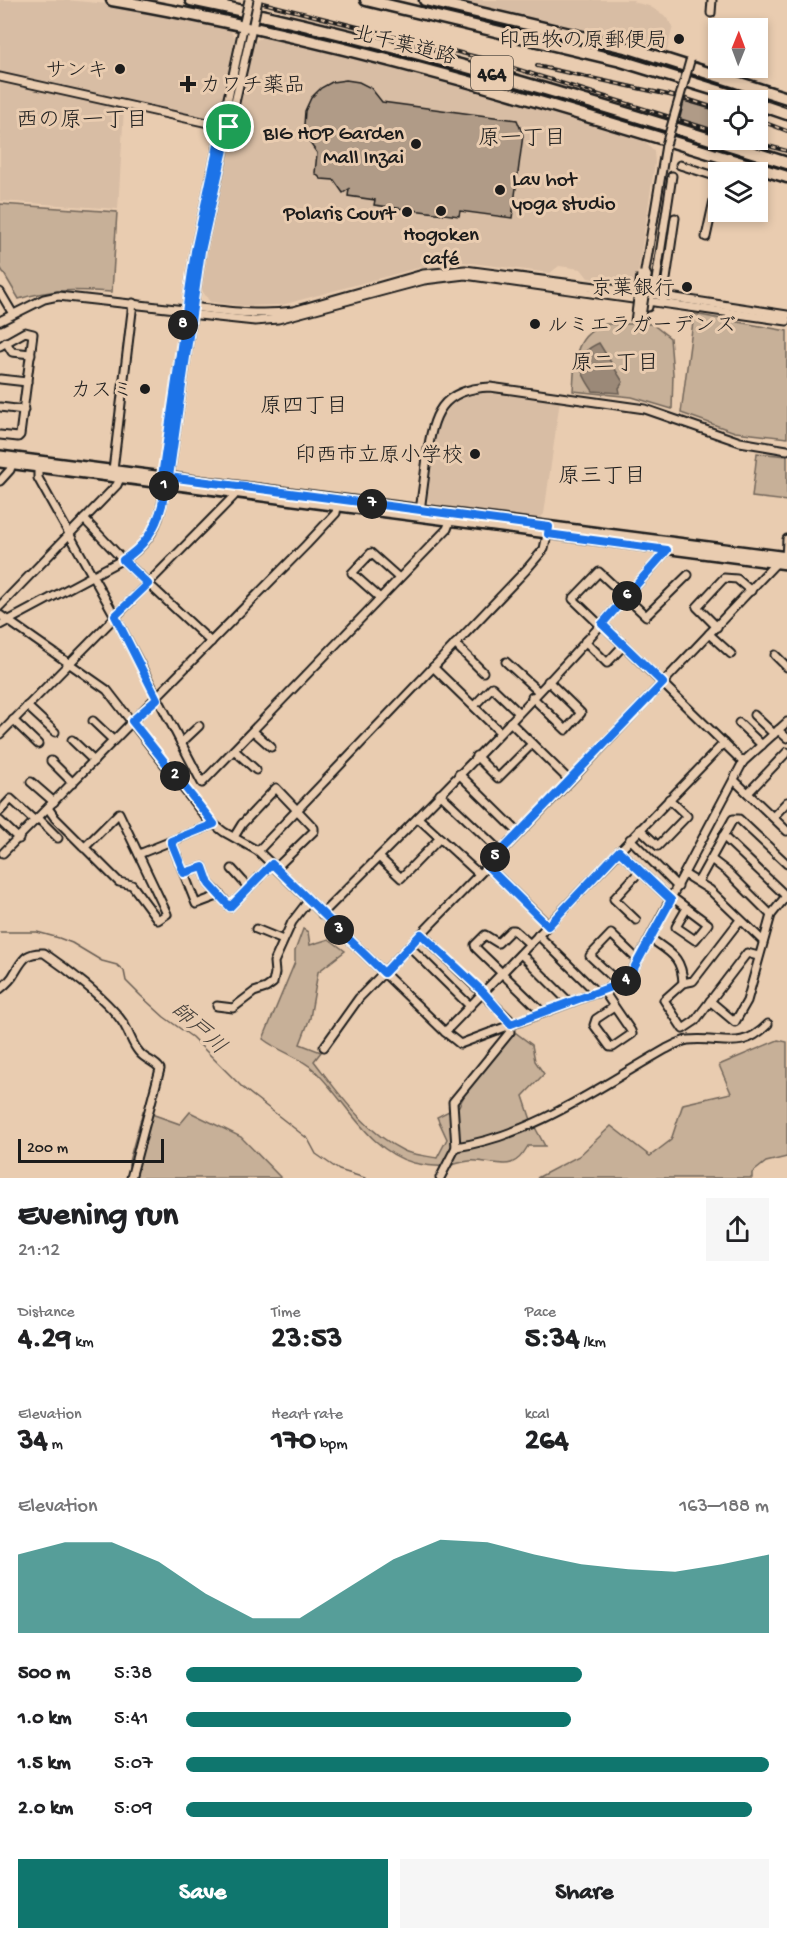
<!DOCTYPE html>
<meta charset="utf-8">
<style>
:root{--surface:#fff;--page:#f6f6f6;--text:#202124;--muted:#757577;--accent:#0f766e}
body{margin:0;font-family:"Gochi Hand","Klee One",sans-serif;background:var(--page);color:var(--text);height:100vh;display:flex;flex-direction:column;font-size:22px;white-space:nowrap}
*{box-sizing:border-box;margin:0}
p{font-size:20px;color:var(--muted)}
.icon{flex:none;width:33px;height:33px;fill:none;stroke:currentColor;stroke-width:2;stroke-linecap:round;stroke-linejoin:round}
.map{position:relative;height:1178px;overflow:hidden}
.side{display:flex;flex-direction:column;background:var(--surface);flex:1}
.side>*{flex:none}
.needle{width:39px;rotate:1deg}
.fabs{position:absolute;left:708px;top:18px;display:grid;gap:12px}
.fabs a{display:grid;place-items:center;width:60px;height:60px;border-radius:0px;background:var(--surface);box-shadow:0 3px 9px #0003;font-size:30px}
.scale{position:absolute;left:18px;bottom:15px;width:146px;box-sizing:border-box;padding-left:6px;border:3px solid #1c1c1c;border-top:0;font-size:16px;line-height:21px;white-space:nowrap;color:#1c1c1c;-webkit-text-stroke:4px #e9ccb0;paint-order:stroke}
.pin{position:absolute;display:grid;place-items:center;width:51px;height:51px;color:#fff;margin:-26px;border:3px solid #fff;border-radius:50%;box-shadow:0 2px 6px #0007}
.km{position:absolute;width:30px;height:30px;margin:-15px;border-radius:50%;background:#222;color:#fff;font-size:16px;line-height:30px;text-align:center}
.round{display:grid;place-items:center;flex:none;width:63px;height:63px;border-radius:0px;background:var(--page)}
.headline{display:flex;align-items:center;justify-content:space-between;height:102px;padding:0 18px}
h1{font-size:33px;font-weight:700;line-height:45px}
.stats{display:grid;grid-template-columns:repeat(3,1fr);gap:9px;height:102px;padding:6px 18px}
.stats div{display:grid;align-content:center}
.stats b{font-size:30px;font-weight:700}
.stats small{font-size:16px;font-weight:400}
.stats p{font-size:16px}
.chart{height:168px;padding:12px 18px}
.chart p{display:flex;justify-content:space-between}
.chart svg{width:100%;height:108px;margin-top:6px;fill:var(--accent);opacity:.7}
.primary-button{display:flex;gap:12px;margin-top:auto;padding:12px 18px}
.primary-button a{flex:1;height:69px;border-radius:0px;background:var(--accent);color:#fff;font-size:24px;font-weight:700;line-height:69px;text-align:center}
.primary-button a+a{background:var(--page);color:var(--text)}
ul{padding:0 18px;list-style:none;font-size:20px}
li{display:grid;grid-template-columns:96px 72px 1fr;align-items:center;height:45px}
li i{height:15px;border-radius:8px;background:var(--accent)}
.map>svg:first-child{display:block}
.built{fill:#d8bda4}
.green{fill:#c7b098;stroke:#72665a;stroke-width:1.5}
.water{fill:#9b8978;stroke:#685d53;stroke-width:1.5}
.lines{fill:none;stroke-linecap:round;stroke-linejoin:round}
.stream{stroke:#685d53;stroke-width:1.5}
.building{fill:#b09b87;stroke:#1c1c1c;stroke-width:1.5}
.minor-casing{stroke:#1c1c1c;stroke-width:11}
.major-casing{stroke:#1c1c1c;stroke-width:14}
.highway-casing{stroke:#1c1c1c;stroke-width:15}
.minor{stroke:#e9ccb0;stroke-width:7}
.major{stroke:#e9ccb0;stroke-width:9}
.highway{stroke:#e9ccb0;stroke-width:10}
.rail-casing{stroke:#1c1c1c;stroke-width:4}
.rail{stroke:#e9ccb0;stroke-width:1.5;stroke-dasharray:4.5;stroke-linecap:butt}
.minor-bridge-casing{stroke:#1c1c1c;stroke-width:11;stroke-linecap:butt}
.minor-bridge{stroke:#e9ccb0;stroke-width:7}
.route-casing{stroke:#fff;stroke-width:12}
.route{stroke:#1a73e8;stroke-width:8}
.poi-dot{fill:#1c1c1c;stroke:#e9ccb0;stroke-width:2}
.labels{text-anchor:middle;stroke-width:6;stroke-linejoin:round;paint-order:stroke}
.shield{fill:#e9ccb0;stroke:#5a5148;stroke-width:1.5}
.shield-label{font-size:20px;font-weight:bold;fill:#1c1c1c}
.poi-label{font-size:21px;fill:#1c1c1c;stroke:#e9ccb0;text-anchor:end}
.street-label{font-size:21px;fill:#1c1c1c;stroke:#e9ccb0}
.neighbourhood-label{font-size:22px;fill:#1c1c1c;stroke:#e9ccb0}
.water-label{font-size:22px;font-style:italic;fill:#423d38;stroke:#e9ccb0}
</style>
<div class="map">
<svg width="787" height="1178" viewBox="0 0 787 1178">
<rect width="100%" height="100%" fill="#e9ccb0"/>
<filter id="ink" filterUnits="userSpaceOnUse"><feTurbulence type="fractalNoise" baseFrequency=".0167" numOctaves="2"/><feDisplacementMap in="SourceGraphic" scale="12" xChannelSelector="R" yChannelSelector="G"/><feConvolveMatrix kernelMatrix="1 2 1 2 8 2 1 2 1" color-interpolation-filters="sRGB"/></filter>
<g filter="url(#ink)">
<g class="built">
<polygon points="0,0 66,0 108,4 229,28 235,38 219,112 209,118 0,72"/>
<polygon points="439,0 634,0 633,2 649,6 664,15 673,26 666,54 582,31 511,18"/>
<polygon points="264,36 451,82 645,141 654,151 655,163 636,286 588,278 581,269 559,266 550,273 463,262 421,267 282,305 245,306 210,302 201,289 211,231 253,42"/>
<polygon points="0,81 124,109 118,209 0,201"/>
<polygon points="474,392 560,400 544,514 538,520 437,507 428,501 426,495 436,425 453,403"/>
</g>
<g class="green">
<path d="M0,204L117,212L112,292C77,290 53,288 19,299L0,267Z"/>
<polygon points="694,314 787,331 787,438 735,432 681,413"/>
<path d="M606,324H652L670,338L673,374L672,409L632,397L573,391C575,360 573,335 606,324Z"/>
<polygon points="757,453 787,456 787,501 752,497"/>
<path d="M303,929L308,932L310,945L329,939L345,951L318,972L310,1018L300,1044L321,1052L314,1061C340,1095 365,1132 404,1151C414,1155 427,1156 437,1158L447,1139L437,1117L459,1106L486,1053L516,1033L532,1045L535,1061L544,1074L523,1096L531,1120L545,1146H528C513,1172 503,1163 477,1161C465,1159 457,1165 446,1166C436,1167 424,1165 414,1163C369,1152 345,1099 314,1070C302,1058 278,1051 263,1039L295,962V951Z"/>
<polygon points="778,1040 787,1042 787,1157 766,1162 752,1173 752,1178 537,1178 579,1156 611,1126 650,1156 671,1140 683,1104 731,1093 719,1065"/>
<polygon points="143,1111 180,1124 190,1112 241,1137 281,1178 129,1178 129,1161"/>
</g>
<path class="water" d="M599,343L623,382L619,388L620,393L593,391C579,371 572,355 599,343Z"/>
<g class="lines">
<polyline class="stream" points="0,932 37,932 59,938 72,943 102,961 117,965 124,971 126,981 141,996 164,1017 192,1037 243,1088 308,1139 316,1154 339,1170 365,1178"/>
</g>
<g class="building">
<polygon points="346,80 359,82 371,88 382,102 517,120 523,135 512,218 460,211 459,216 374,205 375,200 348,196 349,189 343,193 334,180 321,179 315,173 317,153 307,139 304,125 305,111 311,98 321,88 332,82"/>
<polygon points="684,101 718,111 718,134 679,121"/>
</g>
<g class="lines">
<g class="minor-casing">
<g id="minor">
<polyline points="711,13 712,0"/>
<polyline points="0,77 226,127"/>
<polyline points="680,165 718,177"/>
<polyline points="706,237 718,182"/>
<polyline points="647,276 645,271 666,145"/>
<polyline points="0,292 13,314"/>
<polyline points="663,300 675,218"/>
<polyline points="648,307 651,289 656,280 672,176"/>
<polyline points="189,314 255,321 278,319 424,280 465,275 787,321"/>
<path d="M0,321L44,299L58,296L185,310L192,307C226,311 259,316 293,311L423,274L465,270L650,294L787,315"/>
<polyline points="6,342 12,352 31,354"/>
<polyline points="0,346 25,332 33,334 20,435 18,437 0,435"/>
<polyline points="0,379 27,382"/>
<polyline points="0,407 24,410"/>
<polyline points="38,467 38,478 115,616 202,783 447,529 450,521"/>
<polyline points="113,470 133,303"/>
<polyline points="163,479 195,251 244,24"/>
<polyline points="0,481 10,470 12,464"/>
<path d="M420,512C422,494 425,475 427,457C433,414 441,389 490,387L645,409L740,442L787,450"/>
<polyline points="84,519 123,560 211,642"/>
<polyline points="786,559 787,539"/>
<polyline points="380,598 352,573 371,553 399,578"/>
<polyline points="0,606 117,485 120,478"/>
<polyline points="0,615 107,690 207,819 224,832 258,851 445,1032 460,1044 627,981 743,762 787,722"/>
<polyline points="602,624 743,762"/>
<path d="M0,625L131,555C148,542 158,526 162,504C164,494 164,486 169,477L201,251L253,24"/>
<polyline points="600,625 573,599 599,572 646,616 688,575"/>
<polyline points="717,627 697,607 724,578 737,579 751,591"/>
<polyline points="709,634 731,654"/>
<polyline points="585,641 607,663 624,645"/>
<polyline points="455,644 483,672"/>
<polyline points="775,655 787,667"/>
<polyline points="506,662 538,691"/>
<polyline points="433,667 500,732"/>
<polyline points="532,697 566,730 581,713 548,681"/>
<polyline points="27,706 55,732"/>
<polyline points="474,706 492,687 518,712"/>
<polyline points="754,715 774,734"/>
<polyline points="13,720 38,744"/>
<polyline points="93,721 113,740"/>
<polyline points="510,722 570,781"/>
<polyline points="739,723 762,745"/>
<polyline points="778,730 787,738"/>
<polyline points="253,731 271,747"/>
<polyline points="0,734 234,496 234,493"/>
<polyline points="72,740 94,761"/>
<polyline points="181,743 199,726"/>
<polyline points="234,750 256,770"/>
<polyline points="476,756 498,778 532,744"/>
<polyline points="51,761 73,783"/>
<polyline points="459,774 519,833"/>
<polyline points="734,780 787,831"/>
<polyline points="31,782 54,802"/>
<polyline points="748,793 787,752"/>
<polyline points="440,794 501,852"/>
<polyline points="48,808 55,818 119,882 132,885 158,920 167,914 119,813 84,848"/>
<polyline points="0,811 11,799 35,821"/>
<polyline points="773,817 787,802"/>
<polyline points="38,818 58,838"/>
<polyline points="418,818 479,874"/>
<polyline points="0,821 19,839"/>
<polyline points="640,829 658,846 687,816 669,799"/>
<polyline points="723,836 786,896"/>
<polyline points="234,837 242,824 276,788 314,828 314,831 276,868"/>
<polyline points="630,839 678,887"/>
<polyline points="171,841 196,904 220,895 209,884 203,867 184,873"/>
<polyline points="258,851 526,570 544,549 548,530"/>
<polyline points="619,851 671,900"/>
<polyline points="3,853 306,545 336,513 337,507"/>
<polyline points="139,854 214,824"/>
<polyline points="379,857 401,878 440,838"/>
<polyline points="711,859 728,872 771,915"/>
<polyline points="487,866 548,925"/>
<polyline points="232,869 249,888"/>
<polyline points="684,874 710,890 763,941"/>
<polyline points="698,882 733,819 739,819 787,864"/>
<polyline points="220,895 230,907 272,864"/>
<polyline points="672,897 708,924 695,940 676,927 687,908"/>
<path d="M322,914C440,796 558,677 667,550"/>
<polyline points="636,920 614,899 640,871"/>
<polyline points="740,920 693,981 683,983 664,1000 683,1029 695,1021 747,953 758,956"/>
<polyline points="256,929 283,940"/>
<polyline points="421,934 509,1019 510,1032 453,1102 456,1147 440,1178"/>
<polyline points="538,935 597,993"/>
<path d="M650,938C670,953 682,956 683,983"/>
<polyline points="530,944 514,930 511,930 498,943 485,935 475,945 476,948 543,1013"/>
<polyline points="409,946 470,1006"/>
<polyline points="521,954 569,1002"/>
<polyline points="620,984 590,956 611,934 638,960"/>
<path d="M0,989C5,985 11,980 14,974C23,960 25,952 44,953C66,968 106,999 121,1020C129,1030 131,1043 139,1052C145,1060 155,1061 160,1069L131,1178"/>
<polyline points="603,990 631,1031 632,1034 613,1047 610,1047 594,1025 596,1019 614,1007"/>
<polyline points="710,1001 735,1022 747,1001 771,915 787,895"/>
<polyline points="217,1006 233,1008 254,992 266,988 273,983 275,973 274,962 292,922 309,900"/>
<polyline points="445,1032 724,743"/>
<polyline points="324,1047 359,998 570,781 776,563"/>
<path d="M456,1147C534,1135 599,1087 666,1049C672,1046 680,1041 688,1040C721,1036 740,1053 768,1024"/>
</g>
</g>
<g class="major-casing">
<g id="major">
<polyline points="0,456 787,557"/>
<polyline points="0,462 787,564"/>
</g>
</g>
<g class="highway-casing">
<g id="highway">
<path d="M112,0C342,39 564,108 787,177"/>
<path d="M191,0C394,41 590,101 787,163"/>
<polyline points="366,0 621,61 748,100"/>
<polyline points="425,0 629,48 787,98"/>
<polyline points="758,104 787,114"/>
</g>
</g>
<use href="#minor" class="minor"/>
<use href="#major" class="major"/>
<use href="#highway" class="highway"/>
<g class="rail-casing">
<g id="rail">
<polyline points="251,0 485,59 718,132"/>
<polyline points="537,66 687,99 718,109"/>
<polyline points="758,120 787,131"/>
<polyline points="746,140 787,151"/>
</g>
</g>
<use href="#rail" class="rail"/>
<g class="minor-bridge-casing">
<g id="minor-bridge">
<polyline points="244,22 249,0"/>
<polyline points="253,24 258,0"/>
<polyline points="666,145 690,61"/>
<polyline points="635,322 641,275"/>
<polyline points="640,323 647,276"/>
</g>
</g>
<use href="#minor-bridge" class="minor-bridge"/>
</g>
</g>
<g class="lines" filter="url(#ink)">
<g class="route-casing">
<path id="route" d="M229,127L201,251L169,477C164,486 164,495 162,505C156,529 144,547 123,560L148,584L115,616L157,699L132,721L214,824L171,841L184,873L203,867L209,884L230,907L272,864L384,973L421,934L483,992L511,1024L627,981L671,900L619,851L548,926L487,866L663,683L602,624L667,550L548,534L549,527C422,510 295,494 169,477L162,476L195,251L222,126L229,127"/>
</g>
<use href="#route" class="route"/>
</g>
<g class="poi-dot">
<circle cx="679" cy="39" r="6"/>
<circle cx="120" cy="69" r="6"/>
<path d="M185 75h6v6h6v6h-6v6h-6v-6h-6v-6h6z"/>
<circle cx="416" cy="144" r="6"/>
<circle cx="500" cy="190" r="6"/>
<circle cx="441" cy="211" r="6"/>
<circle cx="407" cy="212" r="6"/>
<circle cx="687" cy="287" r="6"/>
<circle cx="535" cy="324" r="6"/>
<circle cx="145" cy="389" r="6"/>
<circle cx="475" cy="454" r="6"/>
</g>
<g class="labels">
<rect class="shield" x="471" y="56" width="42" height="34" rx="4.5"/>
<g class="shield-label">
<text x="492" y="80">464</text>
</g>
<g class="poi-label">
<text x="667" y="46">印西牧の原郵便局</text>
<text x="108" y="76">サンキ</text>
<text x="200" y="91" text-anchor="start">カワチ薬品</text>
<text x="404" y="139">BIG HOP Garden<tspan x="404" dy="24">Mall Inzai</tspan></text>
<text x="512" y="185" text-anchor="start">Lav hot<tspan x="512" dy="24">yoga studio</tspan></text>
<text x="395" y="219">Polaris Court</text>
<text x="441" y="240" text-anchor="middle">Hogoken<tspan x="441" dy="24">café</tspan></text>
<text x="675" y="294">京葉銀行</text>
<text x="547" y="331" text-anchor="start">ルミエラガーデンズ</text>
<text x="133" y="396">カスミ</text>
<text x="463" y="461">印西市立原小学校</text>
</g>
<g class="street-label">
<text transform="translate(405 44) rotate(14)" y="7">北千葉道路</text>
</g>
<g class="neighbourhood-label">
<text x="82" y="126">西の原一丁目</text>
<text x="522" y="144">原一丁目</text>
<text x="615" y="369">原二丁目</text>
<text x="304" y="412">原四丁目</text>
<text x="602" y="482">原三丁目</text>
</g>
<g class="water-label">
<text transform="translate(200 1027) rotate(42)" y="8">師戸川</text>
</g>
</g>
</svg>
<div class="fabs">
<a><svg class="needle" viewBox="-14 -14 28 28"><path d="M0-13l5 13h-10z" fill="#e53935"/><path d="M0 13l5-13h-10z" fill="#757577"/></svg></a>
<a><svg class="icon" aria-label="locate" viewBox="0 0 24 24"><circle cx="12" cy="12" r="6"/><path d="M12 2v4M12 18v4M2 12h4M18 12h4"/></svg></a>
<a><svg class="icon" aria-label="layers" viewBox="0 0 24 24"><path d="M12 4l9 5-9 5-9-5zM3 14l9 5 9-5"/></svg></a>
</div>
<div class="scale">200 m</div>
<div class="pin" style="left:229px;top:127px;background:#1e9e55"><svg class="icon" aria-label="arrive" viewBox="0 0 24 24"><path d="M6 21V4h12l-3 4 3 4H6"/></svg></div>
<b class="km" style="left:164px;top:486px">1</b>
<b class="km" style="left:175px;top:776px">2</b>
<b class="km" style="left:339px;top:930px">3</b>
<b class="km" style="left:626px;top:981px">4</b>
<b class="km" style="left:495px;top:857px">5</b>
<b class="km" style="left:627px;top:596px">6</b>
<b class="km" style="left:372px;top:504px">7</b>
<b class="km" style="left:183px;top:325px">8</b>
</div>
<section class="side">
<div class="headline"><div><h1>Evening run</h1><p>21:12</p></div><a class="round"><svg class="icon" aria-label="share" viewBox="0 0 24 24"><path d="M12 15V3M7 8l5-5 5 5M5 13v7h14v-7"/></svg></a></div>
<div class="stats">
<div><p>Distance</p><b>4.29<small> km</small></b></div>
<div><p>Time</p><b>23:53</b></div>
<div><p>Pace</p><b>5:34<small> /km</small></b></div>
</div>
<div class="stats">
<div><p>Elevation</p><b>34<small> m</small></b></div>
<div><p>Heart rate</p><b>170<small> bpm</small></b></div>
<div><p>kcal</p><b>264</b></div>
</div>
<div class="chart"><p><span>Elevation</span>163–188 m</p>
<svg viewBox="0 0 160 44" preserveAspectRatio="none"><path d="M0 44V12L10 7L20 7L30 15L40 28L50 38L60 38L70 26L80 14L90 6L100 7L110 12L120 16L130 18L140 19L150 16L160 12V44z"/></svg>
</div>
<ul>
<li><b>500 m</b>5:38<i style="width:68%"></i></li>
<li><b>1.0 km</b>5:41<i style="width:66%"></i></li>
<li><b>1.5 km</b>5:07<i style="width:100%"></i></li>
<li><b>2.0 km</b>5:09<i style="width:97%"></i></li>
</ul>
<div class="primary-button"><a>Save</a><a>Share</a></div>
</section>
